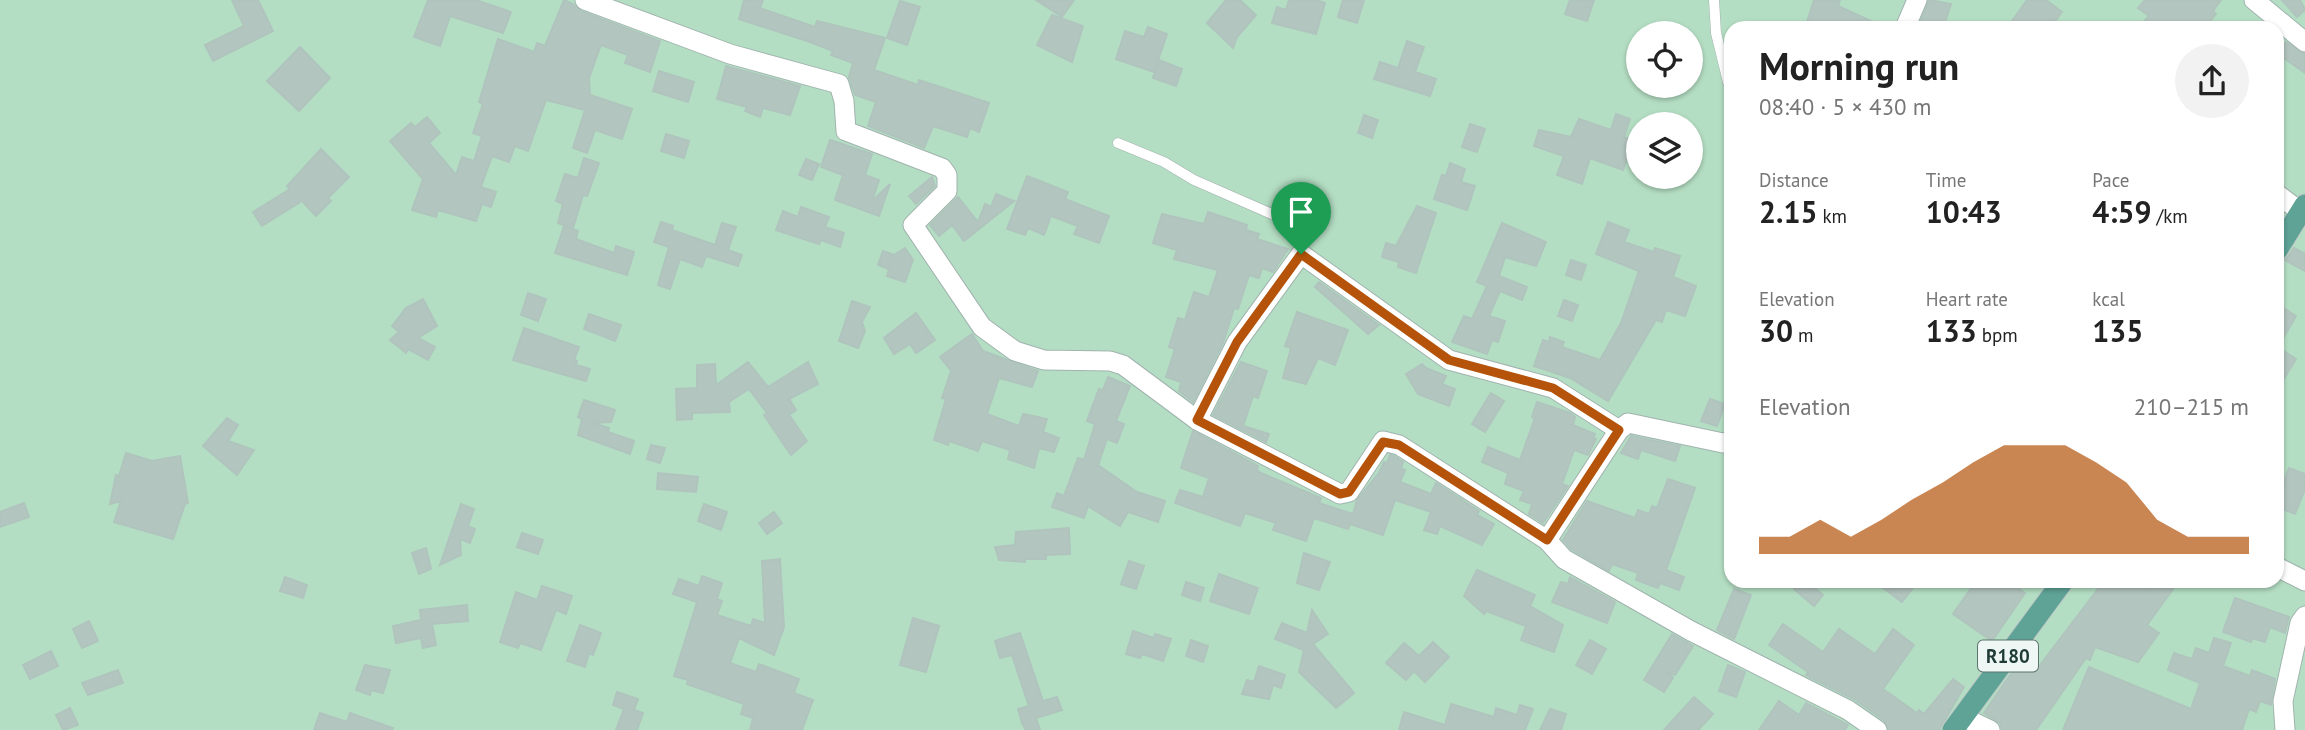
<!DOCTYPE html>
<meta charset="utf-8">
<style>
:root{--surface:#fff;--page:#f2f2f2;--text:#222;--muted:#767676;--accent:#b45309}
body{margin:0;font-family:"PT Sans",sans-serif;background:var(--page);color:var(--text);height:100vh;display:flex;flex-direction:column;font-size:26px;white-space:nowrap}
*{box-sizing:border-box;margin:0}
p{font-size:23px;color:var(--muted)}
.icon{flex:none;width:38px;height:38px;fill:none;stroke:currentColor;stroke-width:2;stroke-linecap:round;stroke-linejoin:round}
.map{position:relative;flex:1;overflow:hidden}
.sheet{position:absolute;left:1724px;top:21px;width:560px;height:567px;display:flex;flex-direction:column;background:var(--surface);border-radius:21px;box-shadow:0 2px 5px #0004}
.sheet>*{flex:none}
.fabs{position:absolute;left:1626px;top:21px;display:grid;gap:14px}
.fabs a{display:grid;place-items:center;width:77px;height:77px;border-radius:50%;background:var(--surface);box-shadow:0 2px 5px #0004;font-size:35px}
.pin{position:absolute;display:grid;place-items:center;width:60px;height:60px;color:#fff;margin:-72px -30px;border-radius:50% 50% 50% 0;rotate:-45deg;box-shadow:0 0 7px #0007}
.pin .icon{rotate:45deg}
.round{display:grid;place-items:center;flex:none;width:74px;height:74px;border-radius:37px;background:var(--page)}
.overview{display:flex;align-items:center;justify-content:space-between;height:119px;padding:0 35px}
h1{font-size:38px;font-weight:700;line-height:52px}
.figures{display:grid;grid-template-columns:repeat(3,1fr);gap:10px;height:119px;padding:7px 35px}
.figures div{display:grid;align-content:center}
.figures b{font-size:30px;font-weight:700}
.figures small{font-size:19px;font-weight:400}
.figures p{font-size:19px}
.chart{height:196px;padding:14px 35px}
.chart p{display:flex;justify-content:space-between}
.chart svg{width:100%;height:126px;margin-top:7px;fill:var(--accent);opacity:.7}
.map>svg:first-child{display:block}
.green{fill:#b4dec3;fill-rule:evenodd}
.building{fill:#b3c5bf;stroke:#b0c4be;stroke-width:2}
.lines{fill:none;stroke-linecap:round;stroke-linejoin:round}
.lane-casing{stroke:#a0b3ae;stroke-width:11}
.street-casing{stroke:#a0b3ae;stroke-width:21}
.primary-casing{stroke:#c0c8c7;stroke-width:23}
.lane{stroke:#fff;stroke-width:10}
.street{stroke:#fff;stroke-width:19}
.primary{stroke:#5fa397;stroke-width:21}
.route-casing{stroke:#fff;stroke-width:14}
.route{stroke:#b45309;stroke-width:9}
.labels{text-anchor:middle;stroke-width:7;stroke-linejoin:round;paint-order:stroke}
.shield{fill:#eef7f3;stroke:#5c736f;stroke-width:2}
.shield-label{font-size:19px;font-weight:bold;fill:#1e3b36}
</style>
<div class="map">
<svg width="2305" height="730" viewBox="0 0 2305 730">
<rect width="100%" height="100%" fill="#ddebe6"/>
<path class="green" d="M0,0H2305V730H0ZM1731,28H2277V581H1731ZM1638,33H1690V86H1638ZM1638,124H1690V177H1638Z"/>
<g class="building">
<polygon points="232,0 258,0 273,31 213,61 205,45 244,26"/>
<polygon points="428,0 476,0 511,12 503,33 450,16 440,46 414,37"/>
<polygon points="564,0 573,4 581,11 660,41 650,72 625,63 628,55 601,45 589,78 590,95 632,109 622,139 595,130 587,153 573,148 585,110 546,100 528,151 515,146 509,162 492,156 481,187 496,192 491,207 482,204 476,221 438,210 436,217 412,210 423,179 390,141 411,123 415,127 427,117 440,133 429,143 456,175 462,157 474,161 482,136 473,133 483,104 479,102 498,39 534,52 537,43 545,46"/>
<polygon points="744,0 763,0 760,8 815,27 817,21 885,38 874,70 918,85 919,80 989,103 979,132 970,128 967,137 933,126 924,148 868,126 876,102 855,95 849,77 853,63 831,55 833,51 810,42 739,19"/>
<polygon points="1036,0 1074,0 1062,17"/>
<polygon points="1226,0 1240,0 1256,15 1237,37 1233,48 1207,23"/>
<polygon points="1289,0 1316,0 1325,3 1316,34 1272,23 1277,7 1286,10"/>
<polygon points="1343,0 1364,0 1357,23 1338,17"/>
<polygon points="1570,0 1594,0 1587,21 1565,14"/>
<polygon points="1814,0 1840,0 1838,6 1886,28 1805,28"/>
<polygon points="1929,0 1951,4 1943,28 1918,28"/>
<polygon points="2027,0 2046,0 2062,12 2050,28 2007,28"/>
<polygon points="2145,0 2221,0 2213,11 2216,14 2204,28 2138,28 2149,16 2138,8"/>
<polygon points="2282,0 2300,0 2305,10 2297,17"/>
<polygon points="900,1 920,7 907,45 887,38"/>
<polygon points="1052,15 1083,26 1072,62 1037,45"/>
<polygon points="1148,27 1167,34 1154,72 1116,59 1125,31 1144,37"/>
<polygon points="1407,41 1424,47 1415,72 1436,79 1430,96 1374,79 1380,62 1398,68"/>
<polygon points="2286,42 2305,54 2305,73 2278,54"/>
<polygon points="300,47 330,78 299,111 267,81"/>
<polygon points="1159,60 1182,69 1176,86 1153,78"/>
<polygon points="726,66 800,86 790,115 763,108 760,117 745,111 747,107 717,99"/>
<polygon points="659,71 694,82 688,102 653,91"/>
<polygon points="1616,114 1630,119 1624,137 1633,141 1623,170 1590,158 1582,184 1557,175 1564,156 1534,146 1539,130 1571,137 1579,119 1611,130"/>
<polygon points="1364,115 1378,120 1372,138 1358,133"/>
<polygon points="1470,124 1485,129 1477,152 1462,147"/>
<polygon points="666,134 689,141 684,158 661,151"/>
<polygon points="830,140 872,154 865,175 879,180 872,201 890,184 879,216 835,200 843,175 821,167"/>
<polygon points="321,149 349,177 328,198 331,201 316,216 302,201 262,226 253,212 290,189 287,186"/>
<polygon points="584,158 599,163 587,196 583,195 573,228 558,223 563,204 556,201 565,174 578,178"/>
<polygon points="806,159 819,164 812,180 799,175"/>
<polygon points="1450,163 1465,169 1461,182 1475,186 1467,210 1434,199 1442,175 1446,176"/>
<polygon points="1027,176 1068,192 1065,199 1109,216 1099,243 1074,234 1078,226 1051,216 1044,235 1028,228 1025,235 1007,229"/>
<polygon points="932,177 935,186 916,204 909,196"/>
<polygon points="996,194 1014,201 964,241 952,225 939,236 930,225 958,197 978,222 985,204 991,207"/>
<polygon points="1417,206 1436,213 1416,273 1398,267 1399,262 1382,257 1386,243 1396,246"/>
<polygon points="801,207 829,217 825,227 844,233 840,247 821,240 819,244 776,230 783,211 798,217"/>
<polygon points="1208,212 1247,225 1246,230 1259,234 1257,239 1288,249 1273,272 1262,268 1259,278 1249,275 1238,309 1234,308 1223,343 1193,402 1179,391 1181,382 1166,377 1175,349 1169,347 1178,318 1185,320 1194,292 1209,297 1218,270 1174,259 1177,250 1153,243 1162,214 1204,224"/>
<polygon points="661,222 673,226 672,230 715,245 722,223 736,227 728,250 742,255 738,266 706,256 702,267 680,259 670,289 658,285 669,247 654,242"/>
<polygon points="1608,222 1629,230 1624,242 1654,252 1655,248 1680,256 1673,277 1696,286 1685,316 1666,310 1662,322 1656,320 1608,401 1570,378 1534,366 1543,340 1549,342 1550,337 1564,342 1562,347 1600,360 1621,323 1639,271 1596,254"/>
<polygon points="1502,223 1546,242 1536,266 1505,257 1499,276 1527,287 1522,300 1500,291 1489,316 1505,321 1498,342 1492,340 1487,354 1452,342 1464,316 1472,319 1487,286 1477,282"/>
<polygon points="564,226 578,231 576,239 614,253 616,246 634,252 627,275 555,253"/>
<polygon points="905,248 913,260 905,282 887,276 889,269 878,265 883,251 894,255"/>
<polygon points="2294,248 2305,254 2305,271 2285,260"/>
<polygon points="1571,260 1586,265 1581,280 1566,275"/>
<polygon points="1319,282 1379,325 1368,334 1315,287"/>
<polygon points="528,293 546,299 538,321 521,315"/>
<polygon points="423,299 437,326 418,338 435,347 428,360 408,349 406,353 390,340 399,332 392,326 406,308"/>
<polygon points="1564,300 1578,305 1572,321 1558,316"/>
<polygon points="852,301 870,307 862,322 865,331 858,348 839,341"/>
<polygon points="2277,304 2296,316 2278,347 2296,359 2277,390"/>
<polygon points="1297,312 1348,330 1335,365 1318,358 1306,384 1283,378 1291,348 1285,346"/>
<polygon points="916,313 935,340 916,353 910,344 894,354 884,338"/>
<polygon points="589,314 621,325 615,341 584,329"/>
<polygon points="524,328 579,347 574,360 577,361 576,365 590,369 586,381 513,360"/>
<polygon points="972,334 983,351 1038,371 1032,387 999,378 987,414 1019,426 1023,414 1047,419 1043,432 1059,438 1054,452 1039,448 1034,468 1008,459 1010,450 982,441 978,451 949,441 948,445 934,440 946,399 942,398 951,371 940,357"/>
<polygon points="748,362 768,387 808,362 818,384 789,399 796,410 789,415 807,441 791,455 764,415 767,413 749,389 729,402 730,412 692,413 692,419 677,420 676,389 697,388 697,365 715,364 716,385"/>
<polygon points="1241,362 1267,371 1258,398 1253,396 1243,426 1269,434 1266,442 1213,415"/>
<polygon points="1422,364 1426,368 1446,376 1442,384 1455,389 1449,406 1418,394 1406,374"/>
<polygon points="1108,377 1130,386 1116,421 1124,424 1117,443 1107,439 1098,465 1137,492 1165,501 1158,522 1128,512 1120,526 1088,506 1084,518 1052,507 1057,493 1064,496 1078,458 1084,460 1095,424 1087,421 1099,389 1103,390"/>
<polygon points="1491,393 1504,401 1485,432 1472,424"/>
<polygon points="1710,399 1725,404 1717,426 1701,421"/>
<polygon points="584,400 615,410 611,422 593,423 609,428 608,432 634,441 630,454 578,435 582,419 578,417"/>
<polygon points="1537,402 1570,413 1575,417 1573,425 1595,434 1593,438 1596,439 1588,455 1574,450 1562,484 1568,486 1543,523 1529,514 1532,504 1520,500 1524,491 1505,484 1508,473 1482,462 1488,447 1520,460 1535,418 1532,417"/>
<polygon points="227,418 238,425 228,441 254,450 237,475 203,446"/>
<polygon points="1193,431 1258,466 1257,470 1261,473 1321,498 1319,503 1353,514 1357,500 1379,473 1384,462 1387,463 1390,455 1394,456 1403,462 1401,469 1405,470 1400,482 1431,494 1436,483 1479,511 1477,515 1494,524 1482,545 1440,526 1437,534 1424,530 1431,512 1395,500 1383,535 1350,524 1348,529 1314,518 1306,541 1273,530 1276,523 1245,513 1240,526 1175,503 1180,490 1203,497 1209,478 1181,468"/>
<polygon points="1631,436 1680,446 1675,461 1641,450 1638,459 1621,453"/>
<polygon points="651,445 665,448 660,463 647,459"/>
<polygon points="126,453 152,461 180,456 188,503 185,504 173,539 114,522 121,501 110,504 116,475 119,476"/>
<polygon points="2289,468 2305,474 2305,489 2295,514 2277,507 2277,490 2280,491"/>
<polygon points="658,473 698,477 696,492 657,489"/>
<polygon points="1668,479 1695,488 1666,570 1684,577 1679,590 1660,583 1658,588 1636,580 1638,573 1612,564 1609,571 1571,549 1563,540 1587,501 1635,518 1638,510 1649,514 1652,506 1657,508"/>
<polygon points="24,503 29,517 0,527 0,512"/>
<polygon points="461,504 474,509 468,526 475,529 470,543 460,539 461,555 440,565"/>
<polygon points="704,504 727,512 721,530 698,521"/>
<polygon points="774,512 782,523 767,534 759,523"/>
<polygon points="1069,528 1070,554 1046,555 1046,559 1025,559 1025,562 999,560 995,547 1015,545 1016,532"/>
<polygon points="522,533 543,540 538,554 517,547"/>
<polygon points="426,548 431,569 419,574 412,553"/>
<polygon points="1304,553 1330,562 1319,590 1297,583"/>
<polygon points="780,559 784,627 774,655 739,638 730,663 756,672 759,664 799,679 794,693 813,700 802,730 750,730 753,718 741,714 744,704 687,684 688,680 674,676 697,602 673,594 679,579 699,586 702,576 722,583 717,599 722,601 717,615 751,626 753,619 765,623 762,561"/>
<polygon points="1129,561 1144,566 1136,589 1121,584"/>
<polygon points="1477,570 1535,595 1530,606 1563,625 1554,652 1521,640 1526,626 1486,611 1484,614 1464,596"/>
<polygon points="1219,574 1258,588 1249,614 1210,601"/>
<polygon points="285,577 307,585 303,598 280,591"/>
<polygon points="1570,577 1615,602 1607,623 1552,602 1561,582 1568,584"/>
<polygon points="1800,581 1806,581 1823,595 1814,606 1794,589"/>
<polygon points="1874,581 1918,581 1902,602"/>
<polygon points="1976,581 2008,581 2025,593 1992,641 1953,614"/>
<polygon points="2104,581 2140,581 2151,589 2157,581 2162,581 2173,589 2147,625 2159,633 2138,662 2095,647 2090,660 2086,658 2036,730 2002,730 2000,723 1984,713 2019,662 2034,673"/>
<polygon points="1186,582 1204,588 1200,601 1182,595"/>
<polygon points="542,586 572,596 566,614 556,610 541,650 520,643 518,648 500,642 516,592 537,600"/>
<polygon points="1734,589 1751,595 1734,639 1717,630"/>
<polygon points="2235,598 2289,617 2285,633 2270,627 2265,642 2252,638 2251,642 2223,632"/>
<polygon points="467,605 468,621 432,624 436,645 423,648 421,638 396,643 393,626 421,620 420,610"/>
<polygon points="1312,610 1328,634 1313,644 1354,693 1336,708 1299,672 1304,650 1275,639 1282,623 1307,633"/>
<polygon points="913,618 939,626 926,672 900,665"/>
<polygon points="89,621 98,641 82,648 73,629"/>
<polygon points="1783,624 1823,652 1839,629 1875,654 1893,629 1914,645 1883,689 1917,713 1919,710 1924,714 1953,679 1964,687 1939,730 1889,730 1884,720 1854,699 1806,675 1808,672 1769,645"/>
<polygon points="580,625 601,633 593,655 589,653 585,667 567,661"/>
<polygon points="1133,631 1154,638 1155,634 1171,639 1163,661 1142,654 1140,658 1126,654"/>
<polygon points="1020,633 1043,701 1057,697 1062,710 1036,718 1040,730 1026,730 1022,723 1018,709 1029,706 1012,655 1000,658 995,641"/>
<polygon points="1672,634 1693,646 1675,675 1668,673 1673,678 1664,692 1644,680"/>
<polygon points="2214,638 2231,643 2223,666 2250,676 2252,670 2275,679 2271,705 2260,701 2256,712 2249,709 2242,730 2063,730 2089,667 2191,709 2200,683 2168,670 2174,653 2192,659 2196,648 2209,653"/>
<polygon points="1191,640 1208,646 1203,662 1186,656"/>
<polygon points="1590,640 1606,649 1592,674 1576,665"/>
<polygon points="1433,642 1449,657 1425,682 1414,671 1406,680 1386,663 1404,643 1419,656"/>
<polygon points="51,651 58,666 30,679 23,665"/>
<polygon points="365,665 390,670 383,693 371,690 370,695 356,690"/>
<polygon points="1728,665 1745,672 1736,697 1719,691"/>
<polygon points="1259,666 1285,675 1281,688 1273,685 1269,699 1242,694 1247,680 1254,682"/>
<polygon points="118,670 123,683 88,695 82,683"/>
<polygon points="617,692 638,699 634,710 643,713 637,730 616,730 624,709 613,705"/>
<polygon points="1694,697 1713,714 1698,730 1664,730"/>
<polygon points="1779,701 1799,715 1806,703 1848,725 1845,730 1759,730"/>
<polygon points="1451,704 1494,717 1496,708 1517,715 1520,705 1533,709 1525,730 1399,730 1404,712 1445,725"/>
<polygon points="70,708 78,725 63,730 56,715"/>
<polygon points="1550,709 1566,714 1561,730 1540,730"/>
<polygon points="320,713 347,722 350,713 393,728 392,730 314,730"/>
</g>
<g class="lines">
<g class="lane-casing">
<g id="lane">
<polyline points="1714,0 1716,33 1728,82"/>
<polyline points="1118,143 1164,162 1194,180 1290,222 1304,238 1301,254"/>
</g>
</g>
<g class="street-casing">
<g id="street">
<polyline points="585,0 730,54 839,84 844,101 846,131 942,168 947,175 947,191 913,225 982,327 1015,351 1044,360 1110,361 1123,365 1197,420 1340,494 1349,492 1383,441 1399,445 1547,540 1564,559 1691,631 1848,710 1877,730"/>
<polyline points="2254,0 2305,42"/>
<polyline points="1905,28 1917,0"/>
<polyline points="2277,194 2301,212"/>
<polyline points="1197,420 1237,342 1301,254 1449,360 1553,388 1619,430"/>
<polyline points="1547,540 1619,430 1628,423 1723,443 1731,442"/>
<polyline points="2277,567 2305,581"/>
<polyline points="1963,717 1990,730"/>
<polyline points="2285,730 2283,701 2300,623 2305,616"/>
</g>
</g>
<g class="primary-casing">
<g id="primary">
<polyline points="2277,250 2305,205"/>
<polyline points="1953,730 2063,581"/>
</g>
</g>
<use href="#lane" class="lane"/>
<use href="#street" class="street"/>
<use href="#primary" class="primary"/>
</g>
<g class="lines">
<g class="route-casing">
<polygon id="route" points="1301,254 1449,360 1553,388 1619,430 1547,540 1399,445 1383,442 1349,492 1340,494 1197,420 1237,342"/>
</g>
<use href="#route" class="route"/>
</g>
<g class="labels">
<rect class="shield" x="1978" y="640.5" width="60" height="31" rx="5"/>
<g class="shield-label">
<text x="2008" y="663">R180</text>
</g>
</g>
</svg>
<div class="fabs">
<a><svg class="icon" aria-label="locate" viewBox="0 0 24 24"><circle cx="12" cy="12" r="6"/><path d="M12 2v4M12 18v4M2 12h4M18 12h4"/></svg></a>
<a><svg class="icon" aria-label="layers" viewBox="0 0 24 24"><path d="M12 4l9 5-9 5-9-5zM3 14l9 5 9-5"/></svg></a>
</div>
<div class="pin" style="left:1301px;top:254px;background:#1e9e55"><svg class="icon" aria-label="arrive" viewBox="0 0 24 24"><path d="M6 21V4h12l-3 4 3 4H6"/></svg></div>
<section class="sheet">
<div class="overview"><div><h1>Morning run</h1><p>08:40 · 5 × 430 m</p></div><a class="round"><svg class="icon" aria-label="share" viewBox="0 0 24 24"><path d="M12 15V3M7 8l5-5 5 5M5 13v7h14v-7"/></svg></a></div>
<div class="figures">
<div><p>Distance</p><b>2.15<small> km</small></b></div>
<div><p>Time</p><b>10:43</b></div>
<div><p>Pace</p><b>4:59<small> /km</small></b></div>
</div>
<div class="figures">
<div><p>Elevation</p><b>30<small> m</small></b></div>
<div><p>Heart rate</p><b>133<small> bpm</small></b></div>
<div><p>kcal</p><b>135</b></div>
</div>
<div class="chart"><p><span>Elevation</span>210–215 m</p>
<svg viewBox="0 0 160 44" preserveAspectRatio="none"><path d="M0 44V38L10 38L20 32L30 38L40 32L50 25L60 19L70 12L80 6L90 6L100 6L110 12L120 19L130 32L140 38L150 38L160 38V44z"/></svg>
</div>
</section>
</div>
